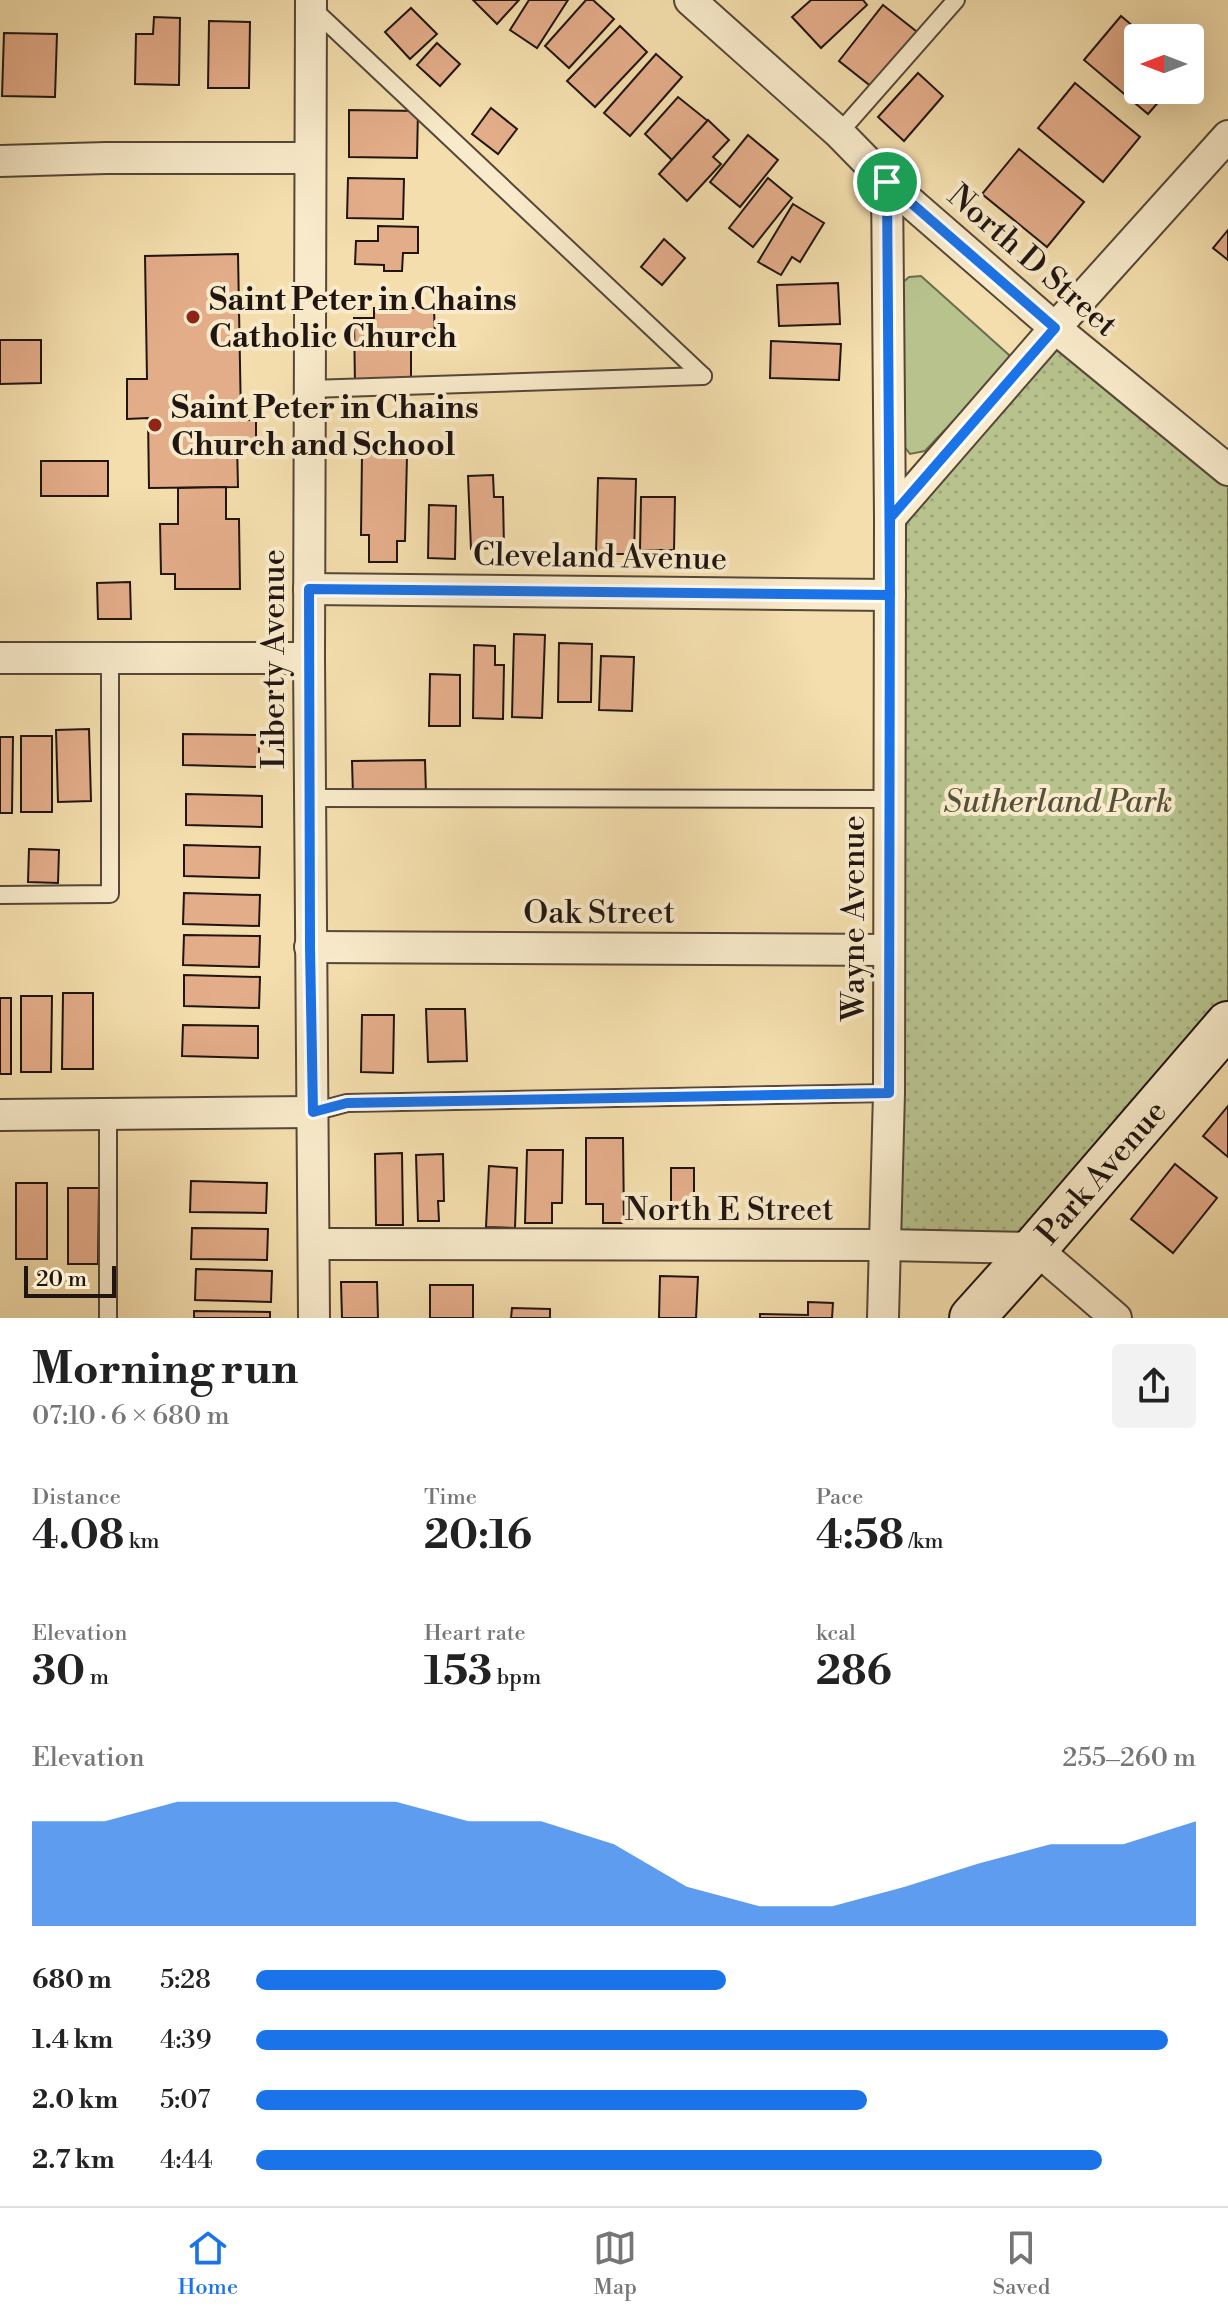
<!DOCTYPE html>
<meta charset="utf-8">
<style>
:root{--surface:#fff;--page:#f2f2f2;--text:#222;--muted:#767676;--line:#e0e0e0;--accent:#1a73e8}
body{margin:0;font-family:"Libre Bodoni",serif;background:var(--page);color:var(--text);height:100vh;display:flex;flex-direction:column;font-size:30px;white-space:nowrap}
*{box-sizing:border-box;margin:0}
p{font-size:26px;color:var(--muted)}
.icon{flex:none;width:44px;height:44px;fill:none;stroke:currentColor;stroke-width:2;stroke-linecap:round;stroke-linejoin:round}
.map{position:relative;height:1318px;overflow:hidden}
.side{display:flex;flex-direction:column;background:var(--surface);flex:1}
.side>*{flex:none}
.needle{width:52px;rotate:270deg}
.fabs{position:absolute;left:1124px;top:24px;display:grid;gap:16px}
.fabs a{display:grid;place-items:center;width:80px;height:80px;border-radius:8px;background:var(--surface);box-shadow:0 8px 32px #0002;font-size:40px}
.scale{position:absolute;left:24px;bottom:20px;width:92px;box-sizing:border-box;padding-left:8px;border:4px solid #201511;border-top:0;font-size:22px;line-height:28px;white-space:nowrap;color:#201511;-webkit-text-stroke:6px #f8eaca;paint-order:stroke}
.pin{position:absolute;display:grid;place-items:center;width:68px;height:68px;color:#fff;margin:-34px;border:4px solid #fff;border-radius:50%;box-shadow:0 2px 8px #0007}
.round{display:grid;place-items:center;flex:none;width:84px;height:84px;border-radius:8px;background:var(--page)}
.head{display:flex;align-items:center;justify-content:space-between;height:136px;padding:0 32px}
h1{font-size:44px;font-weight:800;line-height:60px}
.stats{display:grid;grid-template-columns:repeat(3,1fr);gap:12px;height:136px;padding:8px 32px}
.stats div{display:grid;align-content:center}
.stats b{font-size:40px;font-weight:800}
.stats small{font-size:22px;font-weight:400}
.stats p{font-size:22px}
.chart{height:224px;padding:16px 32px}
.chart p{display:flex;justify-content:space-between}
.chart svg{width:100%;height:144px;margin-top:8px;fill:var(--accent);opacity:.7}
ul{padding:0 32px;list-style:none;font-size:26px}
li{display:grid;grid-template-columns:128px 96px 1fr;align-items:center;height:60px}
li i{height:20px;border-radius:10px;background:var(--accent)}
.dock{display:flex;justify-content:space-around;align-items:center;height:112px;border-top:2px solid var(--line);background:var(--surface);font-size:22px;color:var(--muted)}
.dock a{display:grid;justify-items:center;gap:4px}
.dock .selected{color:var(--accent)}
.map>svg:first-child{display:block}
.green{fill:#b7c28d;stroke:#6c6c4f;stroke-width:2}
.park{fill:url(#park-dots);stroke:#6c6c4f;stroke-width:2}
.building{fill:#e4ad8a;stroke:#201511;stroke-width:2}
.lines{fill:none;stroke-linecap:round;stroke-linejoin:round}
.service-casing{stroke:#554738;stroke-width:20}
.minor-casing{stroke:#554738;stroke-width:34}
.secondary-casing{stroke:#201511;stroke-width:48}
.service{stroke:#f8eaca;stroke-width:16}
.minor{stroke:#f8eaca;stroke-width:30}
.secondary{stroke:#f8eaca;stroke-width:44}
.route-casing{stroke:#fff;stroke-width:16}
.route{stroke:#1a73e8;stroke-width:10}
.poi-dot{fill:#8f2418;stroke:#f8eaca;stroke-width:3}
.labels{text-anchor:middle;stroke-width:8;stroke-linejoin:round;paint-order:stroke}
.street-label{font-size:32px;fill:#201511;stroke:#f8eaca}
.poi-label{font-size:32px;font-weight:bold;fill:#201511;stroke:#f8eaca;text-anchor:start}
.park-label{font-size:32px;font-style:italic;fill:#55523c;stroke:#f8eaca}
</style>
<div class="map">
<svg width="1228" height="1318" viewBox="0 0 1228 1318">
<defs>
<pattern id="park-dots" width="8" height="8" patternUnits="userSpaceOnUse" patternTransform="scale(2)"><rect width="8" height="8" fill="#b7c28d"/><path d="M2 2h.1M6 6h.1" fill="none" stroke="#9da679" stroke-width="1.8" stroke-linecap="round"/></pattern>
</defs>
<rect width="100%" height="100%" fill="#f4dead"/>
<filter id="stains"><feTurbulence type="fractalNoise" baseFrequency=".0025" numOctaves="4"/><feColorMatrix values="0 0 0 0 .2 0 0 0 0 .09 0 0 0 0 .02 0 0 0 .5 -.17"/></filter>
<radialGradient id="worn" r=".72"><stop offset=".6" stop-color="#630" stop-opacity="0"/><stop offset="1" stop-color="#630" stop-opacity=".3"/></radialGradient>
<polygon class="green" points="921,276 1009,355 1008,363 925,451 910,454 901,442 901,284 909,277"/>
<polygon class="park" points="1055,328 1228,470 1228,1024 1035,1248 885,1245 890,518"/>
<g class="building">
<polygon points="473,0 519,0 497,24"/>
<polygon points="529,0 568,0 537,48 510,30"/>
<polygon points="586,0 593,0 614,19 569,68 545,46"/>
<polygon points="811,0 863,0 867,5 821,48 792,17"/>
<polygon points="883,5 921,35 877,91 839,61"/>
<polygon points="411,8 437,34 410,59 385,32"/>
<polygon points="1121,16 1147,38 1138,38 1138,90 1169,90 1148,114 1084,60"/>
<polygon points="154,17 180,18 179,85 135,84 136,34 153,34"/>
<polygon points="209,21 250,22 249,88 208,88"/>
<polygon points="620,26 647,52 595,107 567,81"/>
<polygon points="4,33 57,34 55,97 2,96"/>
<polygon points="437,43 460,64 440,86 417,65"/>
<polygon points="656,54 682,77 630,136 604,113"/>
<polygon points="918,73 943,96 904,141 878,117"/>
<polygon points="1075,83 1140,137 1103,182 1038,128"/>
<polygon points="678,97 708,121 672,160 645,134"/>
<polygon points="491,108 517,129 498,154 472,134"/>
<polygon points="349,110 418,111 417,158 349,157"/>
<polygon points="708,120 729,140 713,157 721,164 687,201 659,174"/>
<polygon points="748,135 778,160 740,207 710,182"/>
<polygon points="1019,149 1084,202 1047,247 982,194"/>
<polygon points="348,178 404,179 403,219 347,218"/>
<polygon points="768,178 792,198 753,247 729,228"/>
<polygon points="793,204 824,223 800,262 792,257 781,275 758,262"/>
<polygon points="378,226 418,227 418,253 403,253 402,271 384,271 384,265 355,264 356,241 378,241"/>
<polygon points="1228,230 1228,260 1213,248"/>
<polygon points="664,239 685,258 662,285 641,267"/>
<polygon points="238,254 241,420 256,420 256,442 237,442 238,487 149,488 148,418 127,419 127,379 147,379 145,256"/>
<polygon points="838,283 840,324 779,326 777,285"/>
<polygon points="374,308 434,308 435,338 411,339 411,384 355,385 354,318 374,318"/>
<polygon points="0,340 41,340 41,383 0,384"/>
<polygon points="771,341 841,344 839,380 770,378"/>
<polygon points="362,454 407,455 405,541 397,541 397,562 369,562 369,535 361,535"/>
<rect x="41" y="461" width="67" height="35"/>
<polygon points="493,475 494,497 503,497 504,548 471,549 468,476"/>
<polygon points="598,478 636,479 634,554 596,554"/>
<polygon points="226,487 226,519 239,519 240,589 175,589 175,574 161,574 160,524 178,524 178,488"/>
<polygon points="641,497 675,497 674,550 640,550"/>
<polygon points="429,505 456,506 455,559 428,558"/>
<polygon points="130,582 131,619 98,619 97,583"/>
<polygon points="514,634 545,635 542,718 512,717"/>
<polygon points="559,643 592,644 591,702 558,702"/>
<polygon points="474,645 495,646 495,665 504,665 503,719 473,718"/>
<polygon points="601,656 634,657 632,711 599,710"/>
<polygon points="430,674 460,675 460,726 429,726"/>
<polygon points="89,729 91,801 58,802 56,730"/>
<polygon points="183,734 259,735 259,767 183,765"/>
<rect x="21" y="736" width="31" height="76"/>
<polygon points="0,737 13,737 12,813 0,813"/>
<polygon points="425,760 426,794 353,796 352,761"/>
<polygon points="186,794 262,796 262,827 186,825"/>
<polygon points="184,845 260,847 259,878 184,876"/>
<polygon points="29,849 59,850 58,883 28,882"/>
<polygon points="184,893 260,895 259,926 183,924"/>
<polygon points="184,935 260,936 259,967 183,965"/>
<polygon points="184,975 260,977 259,1008 184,1006"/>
<polygon points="63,993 93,993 93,1069 62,1069"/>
<polygon points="21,996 52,996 51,1072 21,1072"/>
<rect x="0" y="998" width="11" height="76"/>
<polygon points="426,1009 465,1009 467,1061 428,1062"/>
<polygon points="362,1015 394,1015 393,1073 361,1072"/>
<polygon points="183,1025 258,1026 258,1058 182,1056"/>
<polygon points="1228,1106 1228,1157 1203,1136"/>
<polygon points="586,1138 623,1138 624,1223 603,1223 603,1204 586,1204"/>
<polygon points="527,1150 563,1150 562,1203 552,1203 552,1223 525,1223"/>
<polygon points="402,1153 403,1225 376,1225 375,1154"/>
<polygon points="443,1154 444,1201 438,1201 439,1221 418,1221 416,1155"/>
<polygon points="1175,1164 1217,1198 1173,1253 1131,1219"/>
<polygon points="489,1166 517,1168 515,1228 486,1227"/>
<rect x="671" y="1168" width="23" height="41"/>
<polygon points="191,1181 267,1183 266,1213 190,1212"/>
<rect x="16" y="1183" width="31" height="76"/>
<polygon points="68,1188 99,1188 98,1264 68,1264"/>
<polygon points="192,1228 268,1229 267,1260 191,1259"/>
<polygon points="196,1269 272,1271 271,1302 195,1300"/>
<polygon points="660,1276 698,1277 696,1318 659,1318"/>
<polygon points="341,1282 377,1282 378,1318 342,1318"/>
<rect x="430" y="1285" width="43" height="33"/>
<polygon points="808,1302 833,1303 832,1318 760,1318 760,1314 808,1315"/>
<polygon points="512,1308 550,1309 550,1318 511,1318"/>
<polygon points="194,1311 270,1312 270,1318 194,1318"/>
</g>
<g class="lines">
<g class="service-casing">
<g id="service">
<polyline points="311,7 703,376"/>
<polyline points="839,133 956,0"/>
<polyline points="310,389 703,376"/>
<polyline points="309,798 888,799"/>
<polyline points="0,895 110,894 110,658"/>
<polyline points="313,1112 347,1103 889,1093"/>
<polyline points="108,1114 108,1318"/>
</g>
</g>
<g class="minor-casing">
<g id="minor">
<polyline points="311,0 309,658 314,1318"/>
<polyline points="690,0 839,133 887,182 1055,328 1228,470"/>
<polyline points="0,161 106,158 310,158"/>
<polyline points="890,518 1055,328 1228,136"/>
<polyline points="309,589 890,595"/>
<polyline points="0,658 309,658"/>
<polyline points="310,947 889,950"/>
<polyline points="0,1115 313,1112"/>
<polyline points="315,1244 885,1245 1035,1248 1116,1318"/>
<polyline points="883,1318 889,1093 890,518 887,182"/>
</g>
</g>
<g class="secondary-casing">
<polyline id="secondary" points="972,1318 1035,1248 1228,1024"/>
</g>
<use href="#service" class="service"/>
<use href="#minor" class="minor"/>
<use href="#secondary" class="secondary"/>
</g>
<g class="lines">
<g class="route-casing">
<path id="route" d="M887,182L890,595L309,589L310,947L313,1112L347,1103L889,1093C889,902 890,710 890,518L1055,328L887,182"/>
</g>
<use href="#route" class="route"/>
</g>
<g class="poi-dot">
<circle cx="193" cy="317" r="8"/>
<circle cx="155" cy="425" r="8"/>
</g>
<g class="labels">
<g class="street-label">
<text transform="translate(1033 260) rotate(41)" y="11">North D Street</text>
<text transform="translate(600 556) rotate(1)" y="11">Cleveland Avenue</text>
<text transform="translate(273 659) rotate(-90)" y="11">Liberty Avenue</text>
<text x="599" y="923">Oak Street</text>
<text transform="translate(853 918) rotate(-90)" y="11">Wayne Avenue</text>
<text transform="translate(1101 1172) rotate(-49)" y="11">Park Avenue</text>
<text x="729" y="1220">North E Street</text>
</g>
<g class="poi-label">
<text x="209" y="310">Saint Peter in Chains<tspan x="209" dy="37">Catholic Church</tspan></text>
<text x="171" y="418">Saint Peter in Chains<tspan x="171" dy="37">Church and School</tspan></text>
</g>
<g class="park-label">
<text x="1058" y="812">Sutherland Park</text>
</g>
</g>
<rect width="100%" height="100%" filter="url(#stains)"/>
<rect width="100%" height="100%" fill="url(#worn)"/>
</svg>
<div class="fabs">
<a><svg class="needle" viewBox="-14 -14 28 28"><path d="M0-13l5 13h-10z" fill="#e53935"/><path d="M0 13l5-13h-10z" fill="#767676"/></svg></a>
</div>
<div class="scale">20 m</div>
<div class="pin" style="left:887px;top:182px;background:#1e9e55"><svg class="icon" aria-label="arrive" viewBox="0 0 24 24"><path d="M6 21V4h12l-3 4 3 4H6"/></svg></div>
</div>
<section class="side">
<div class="head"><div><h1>Morning run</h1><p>07:10 · 6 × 680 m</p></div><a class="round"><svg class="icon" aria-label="share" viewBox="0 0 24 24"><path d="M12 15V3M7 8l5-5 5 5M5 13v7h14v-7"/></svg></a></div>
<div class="stats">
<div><p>Distance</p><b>4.08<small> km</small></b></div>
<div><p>Time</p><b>20:16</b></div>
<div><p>Pace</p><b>4:58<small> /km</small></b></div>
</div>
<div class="stats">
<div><p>Elevation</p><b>30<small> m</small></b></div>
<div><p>Heart rate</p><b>153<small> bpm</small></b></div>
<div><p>kcal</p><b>286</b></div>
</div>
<div class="chart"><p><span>Elevation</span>255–260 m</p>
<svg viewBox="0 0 160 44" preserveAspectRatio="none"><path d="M0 44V12L10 12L20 6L30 6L40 6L50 6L60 12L70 12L80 19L90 32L100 38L110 38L120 32L130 25L140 19L150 19L160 12V44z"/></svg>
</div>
<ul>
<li><b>680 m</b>5:28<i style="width:50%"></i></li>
<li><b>1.4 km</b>4:39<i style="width:97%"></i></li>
<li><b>2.0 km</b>5:07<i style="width:65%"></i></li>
<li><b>2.7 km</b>4:44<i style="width:90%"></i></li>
</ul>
</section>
<nav class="dock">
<a class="selected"><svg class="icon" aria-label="home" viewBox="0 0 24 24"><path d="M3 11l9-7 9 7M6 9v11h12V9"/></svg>Home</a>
<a><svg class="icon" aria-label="map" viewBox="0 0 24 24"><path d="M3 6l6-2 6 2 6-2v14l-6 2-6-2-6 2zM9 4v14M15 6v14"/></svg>Map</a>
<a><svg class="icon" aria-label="saved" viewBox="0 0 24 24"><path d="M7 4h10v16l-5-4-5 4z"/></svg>Saved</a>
</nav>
